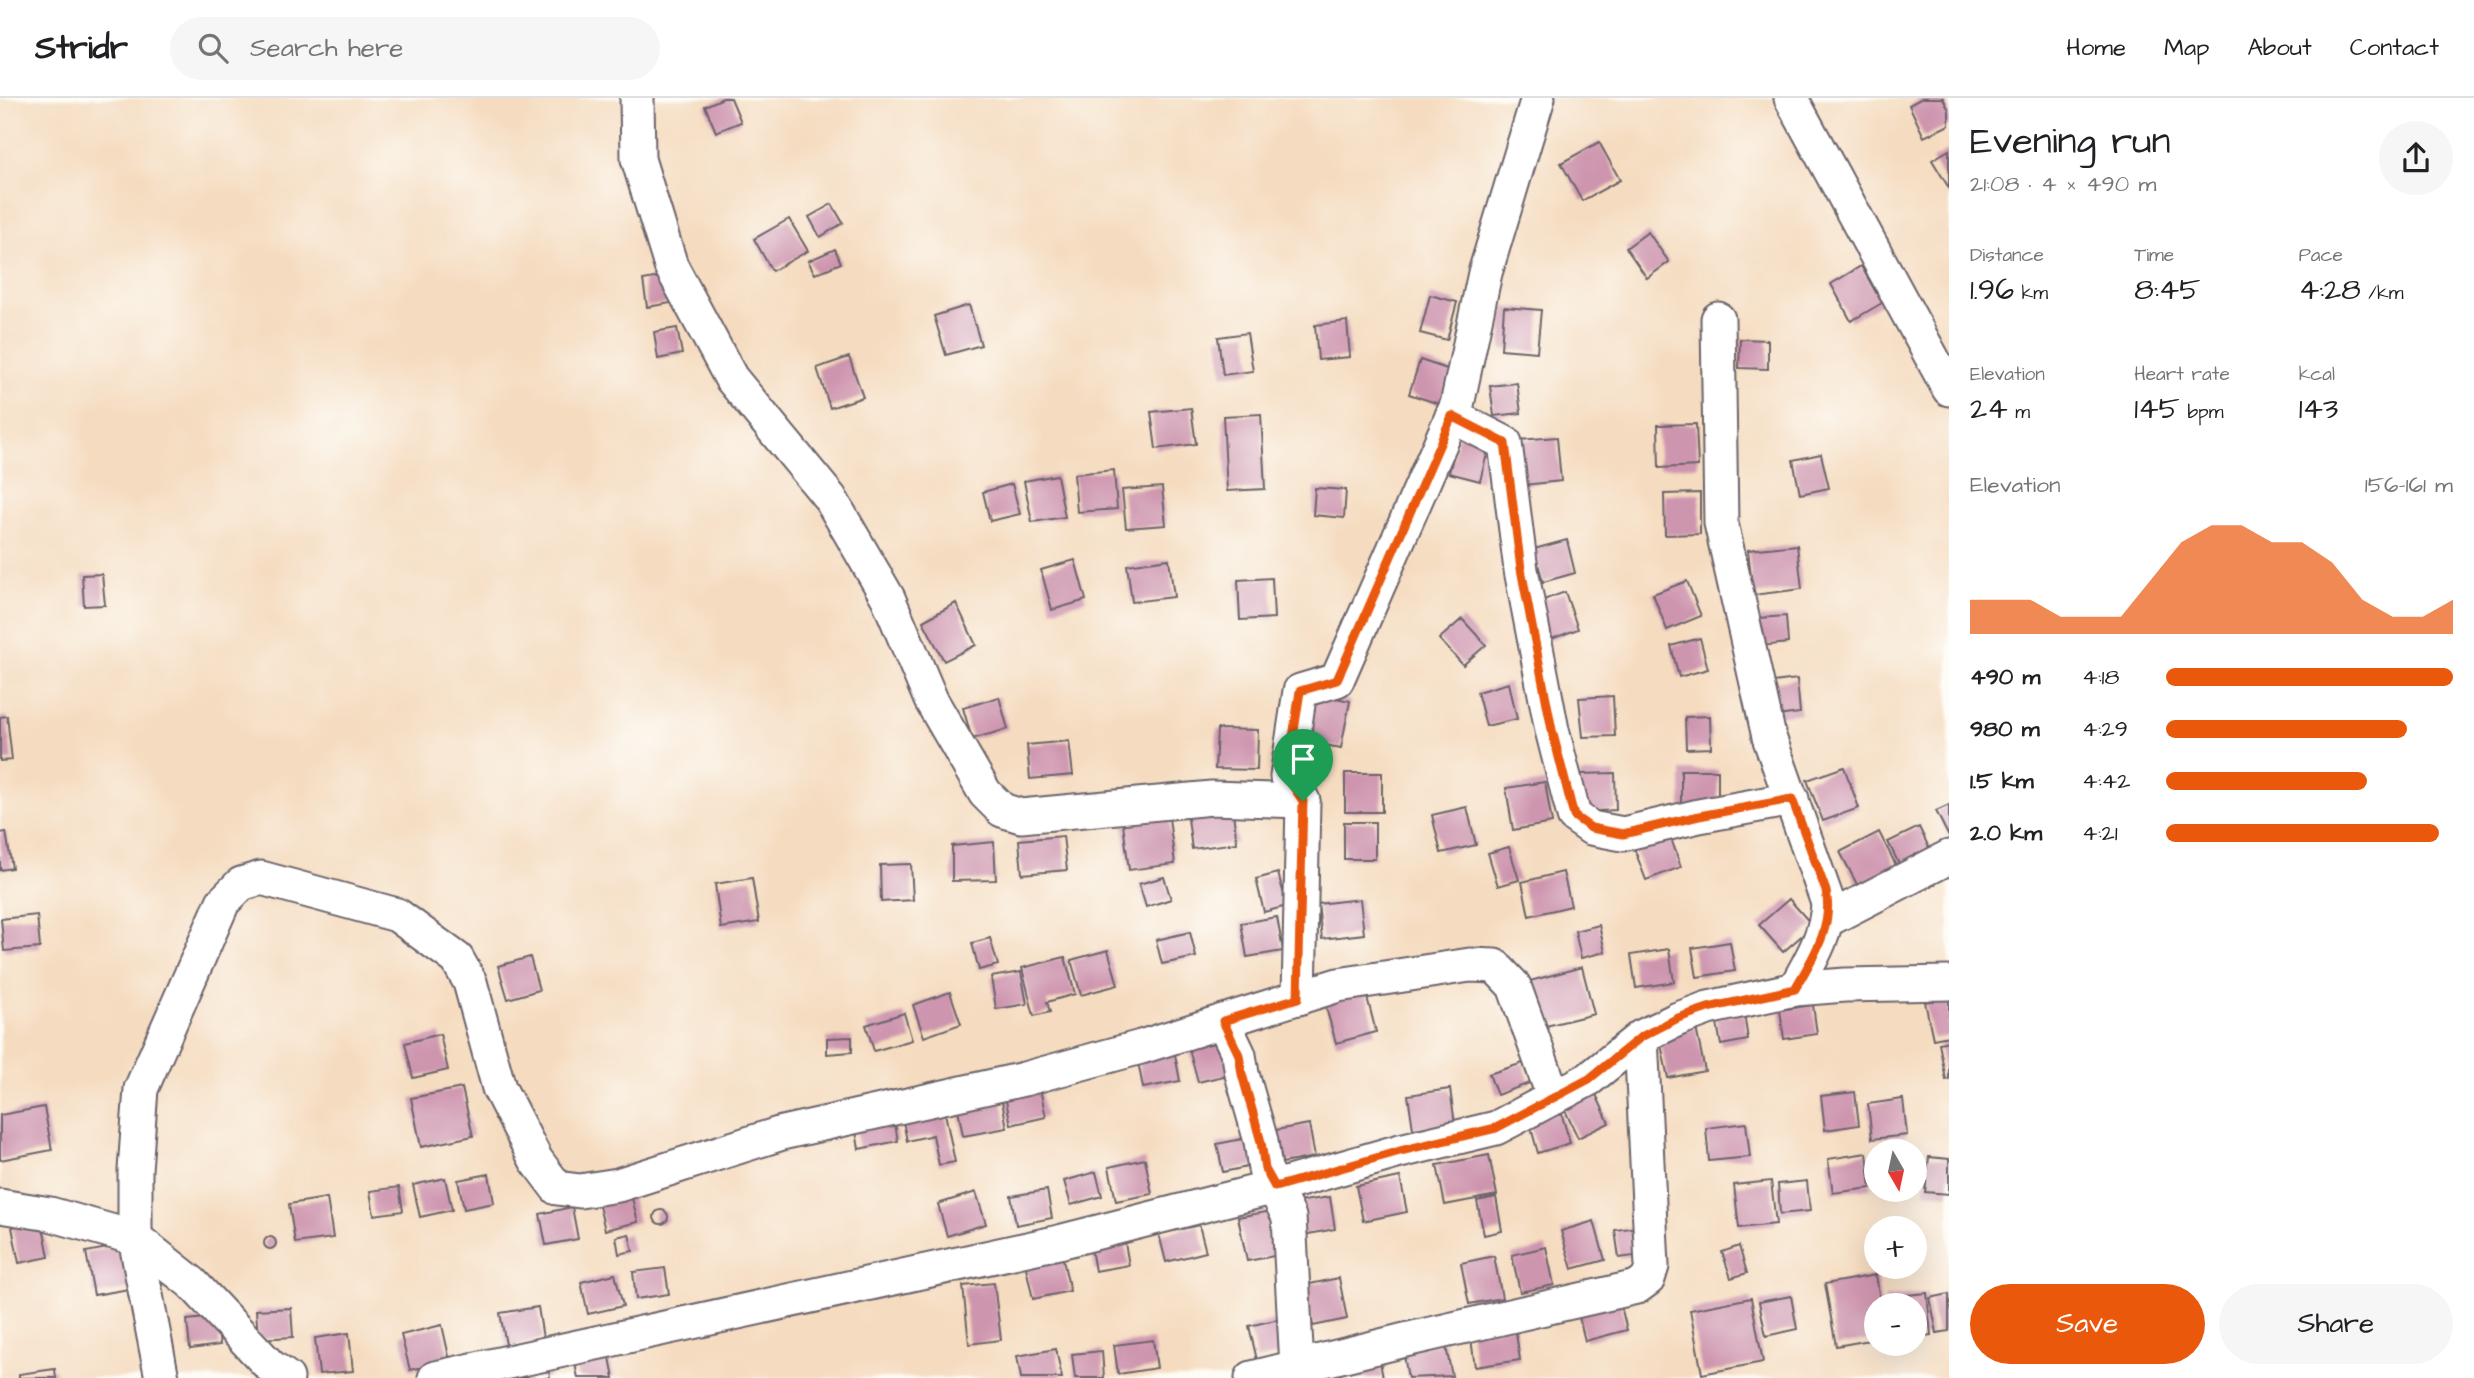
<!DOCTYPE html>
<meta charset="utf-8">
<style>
:root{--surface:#fff;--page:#f6f6f6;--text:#202124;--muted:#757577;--line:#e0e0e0;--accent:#ea580c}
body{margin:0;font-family:"Architects Daughter",sans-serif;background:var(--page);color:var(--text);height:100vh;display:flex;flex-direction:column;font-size:26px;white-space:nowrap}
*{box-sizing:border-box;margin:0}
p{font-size:23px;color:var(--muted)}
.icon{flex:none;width:38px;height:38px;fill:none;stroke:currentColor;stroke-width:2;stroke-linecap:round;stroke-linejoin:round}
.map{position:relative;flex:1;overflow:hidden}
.details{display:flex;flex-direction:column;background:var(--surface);width:525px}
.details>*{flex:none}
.needle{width:46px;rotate:171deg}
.fabs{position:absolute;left:1864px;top:1041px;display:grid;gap:14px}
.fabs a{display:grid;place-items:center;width:63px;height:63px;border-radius:50%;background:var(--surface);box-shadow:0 7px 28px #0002;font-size:35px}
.pin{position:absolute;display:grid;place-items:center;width:60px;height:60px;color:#fff;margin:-72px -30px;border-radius:50% 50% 50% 0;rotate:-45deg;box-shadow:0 0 7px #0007}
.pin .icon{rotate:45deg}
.round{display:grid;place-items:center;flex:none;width:74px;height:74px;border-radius:37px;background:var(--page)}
.overview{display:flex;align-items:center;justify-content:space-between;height:119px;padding:0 21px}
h1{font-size:38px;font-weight:600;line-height:52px}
.stats{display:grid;grid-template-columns:repeat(3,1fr);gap:10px;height:119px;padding:7px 21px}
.stats div{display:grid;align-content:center}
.stats b{font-size:30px;font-weight:600}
.stats small{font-size:19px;font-weight:400}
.stats p{font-size:19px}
.chart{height:196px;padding:14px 21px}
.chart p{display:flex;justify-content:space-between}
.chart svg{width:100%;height:126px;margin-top:7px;fill:var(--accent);opacity:.7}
.primary-button{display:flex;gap:14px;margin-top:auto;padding:14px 21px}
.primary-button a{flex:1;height:80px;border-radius:42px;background:var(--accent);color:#fff;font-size:28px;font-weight:600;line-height:80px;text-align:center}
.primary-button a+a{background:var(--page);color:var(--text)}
ul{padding:0 21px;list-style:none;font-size:23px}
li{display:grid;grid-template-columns:112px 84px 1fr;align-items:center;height:52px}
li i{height:18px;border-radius:9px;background:var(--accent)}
header{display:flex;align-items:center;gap:42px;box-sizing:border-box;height:98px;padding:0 35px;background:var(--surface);border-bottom:2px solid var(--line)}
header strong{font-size:33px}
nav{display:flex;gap:38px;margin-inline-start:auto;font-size:24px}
.search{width:490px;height:63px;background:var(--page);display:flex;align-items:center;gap:18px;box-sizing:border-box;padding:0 24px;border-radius:38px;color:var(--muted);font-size:26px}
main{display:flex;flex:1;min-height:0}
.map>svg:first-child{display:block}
.building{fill:#ce95af}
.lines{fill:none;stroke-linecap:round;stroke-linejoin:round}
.minor-casing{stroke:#6c636a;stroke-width:37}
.minor{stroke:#fff;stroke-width:33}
.route-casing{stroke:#fff;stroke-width:14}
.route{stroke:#ea580c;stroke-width:9}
</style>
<header>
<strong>Stridr</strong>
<div class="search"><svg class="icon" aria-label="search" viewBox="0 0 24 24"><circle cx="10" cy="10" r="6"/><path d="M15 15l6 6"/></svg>Search here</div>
<nav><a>Home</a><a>Map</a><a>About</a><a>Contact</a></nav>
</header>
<main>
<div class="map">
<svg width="1949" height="1280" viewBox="0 0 1949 1280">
<rect width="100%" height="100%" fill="#fdfcf7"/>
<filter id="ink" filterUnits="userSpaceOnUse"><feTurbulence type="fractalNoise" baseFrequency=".0143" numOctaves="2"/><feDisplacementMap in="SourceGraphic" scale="14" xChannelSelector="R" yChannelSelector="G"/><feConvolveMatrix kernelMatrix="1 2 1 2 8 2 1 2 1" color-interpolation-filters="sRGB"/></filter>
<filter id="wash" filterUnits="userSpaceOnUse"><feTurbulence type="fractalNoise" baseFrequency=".00686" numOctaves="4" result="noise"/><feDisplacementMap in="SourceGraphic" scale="28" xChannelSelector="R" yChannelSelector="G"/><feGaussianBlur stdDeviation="1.57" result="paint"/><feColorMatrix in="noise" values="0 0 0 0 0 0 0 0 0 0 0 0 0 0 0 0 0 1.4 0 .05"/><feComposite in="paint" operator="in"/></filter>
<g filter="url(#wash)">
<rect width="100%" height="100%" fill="#f5dcc0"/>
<g id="blocks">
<g class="building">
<polygon points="723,0 731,0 741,24 716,34 705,8"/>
<polygon points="1922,0 1943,0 1949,12 1949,27 1924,39 1909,7"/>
<polygon points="1599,44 1620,82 1582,103 1561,65"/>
<polygon points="1949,52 1949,90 1932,62"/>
<polygon points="832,106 843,125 820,139 809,119"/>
<polygon points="789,121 808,153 772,173 754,141"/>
<polygon points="1648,134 1669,164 1647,180 1626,150"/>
<polygon points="835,151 841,165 815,176 808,163"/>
<polygon points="1861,168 1882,205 1851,223 1831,186"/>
<polygon points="666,178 671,205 647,209 643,182"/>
<polygon points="1430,197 1457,204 1447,242 1420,235"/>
<polygon points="969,207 981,247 946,257 934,218"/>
<polygon points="1504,209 1541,212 1537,254 1501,251"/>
<polygon points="1347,223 1350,259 1318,262 1315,227"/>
<polygon points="677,230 682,256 658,261 654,234"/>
<polygon points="1247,235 1253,273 1223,277 1218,239"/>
<polygon points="1740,241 1768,242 1768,271 1739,270"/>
<polygon points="849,259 863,299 830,310 817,270"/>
<polygon points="1420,262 1453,273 1442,307 1409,296"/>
<polygon points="1517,285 1521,315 1494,318 1490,288"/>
<polygon points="1191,310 1196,346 1156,351 1151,314"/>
<polygon points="1261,316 1265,391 1227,393 1223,318"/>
<polygon points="1696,326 1698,368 1659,370 1658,327"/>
<polygon points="1459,336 1490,344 1480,383 1449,375"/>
<polygon points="1557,339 1561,383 1524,387 1519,342"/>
<polygon points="1821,356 1829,390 1800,396 1793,362"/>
<polygon points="1114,372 1117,411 1077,414 1074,376"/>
<polygon points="1057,377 1065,419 1032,424 1024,383"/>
<polygon points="1012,386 1020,416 990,423 983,394"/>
<polygon points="1162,389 1166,427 1126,430 1122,392"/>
<polygon points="1315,390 1346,392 1344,420 1313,417"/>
<polygon points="1700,395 1700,436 1665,437 1664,396"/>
<polygon points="1567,442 1575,475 1543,484 1534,451"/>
<polygon points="1797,447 1802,491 1753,497 1748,452"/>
<polygon points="1169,461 1174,499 1132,504 1127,467"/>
<polygon points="1075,462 1086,502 1052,512 1041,472"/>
<polygon points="102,476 105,507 84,508 82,477"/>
<polygon points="1272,480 1274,520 1240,522 1238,482"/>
<polygon points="1687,483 1701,518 1667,532 1653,496"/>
<polygon points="1565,494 1578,531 1544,544 1530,507"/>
<polygon points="956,505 976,547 944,563 923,523"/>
<polygon points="1786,518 1788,545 1761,548 1759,520"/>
<polygon points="1462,521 1486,547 1463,567 1439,541"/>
<polygon points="1700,540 1708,571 1679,579 1671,548"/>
<polygon points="1797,581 1800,615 1769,619 1765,585"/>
<polygon points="1509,585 1517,621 1486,628 1477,594"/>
<polygon points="1312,595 1350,603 1341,650 1302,643"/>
<polygon points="1613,598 1615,638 1583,639 1579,600"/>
<polygon points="999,599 1008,631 972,641 963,610"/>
<polygon points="7,618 12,662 0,663 0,619"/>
<polygon points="1710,618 1711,650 1686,651 1685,619"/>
<polygon points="1217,631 1258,632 1257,672 1215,671"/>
<polygon points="1069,643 1073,677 1030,681 1027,647"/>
<polygon points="1844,669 1859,710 1823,723 1807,682"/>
<rect x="1681" y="672" width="37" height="37"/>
<rect x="1345" y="675" width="37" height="39"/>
<polygon points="1615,675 1616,712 1581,714 1580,676"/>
<polygon points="1545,684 1552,725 1513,732 1506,690"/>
<polygon points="1232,707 1237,745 1192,751 1187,713"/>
<polygon points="1949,707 1949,739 1936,713"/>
<polygon points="1467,709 1476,747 1441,755 1432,717"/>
<polygon points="1169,720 1175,766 1129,772 1123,726"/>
<rect x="1344" y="724" width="31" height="37"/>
<polygon points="1667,729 1681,769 1646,782 1631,742"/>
<polygon points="1919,729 1933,758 1902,772 1888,744"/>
<polygon points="6,734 12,770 0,772 0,735"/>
<polygon points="1879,734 1900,775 1861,794 1840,754"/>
<polygon points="1063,738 1067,772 1022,776 1019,742"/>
<polygon points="994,744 996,782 952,783 952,748"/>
<polygon points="1509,749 1519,782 1498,788 1488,755"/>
<polygon points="911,766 913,802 881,804 880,767"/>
<polygon points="1563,774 1571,808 1529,818 1522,784"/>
<polygon points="1278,775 1287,808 1264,814 1256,781"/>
<polygon points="1164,779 1171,801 1146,809 1139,786"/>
<polygon points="752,780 759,824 721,830 715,786"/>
<polygon points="1360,801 1364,836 1322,841 1318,806"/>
<polygon points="1789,801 1813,828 1783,854 1759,827"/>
<polygon points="37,817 40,850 4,853 1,821"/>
<polygon points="1277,819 1283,853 1247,859 1241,825"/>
<polygon points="1599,827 1605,854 1581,860 1575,833"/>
<polygon points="1190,834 1196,859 1162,866 1156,842"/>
<polygon points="990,840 998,867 979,872 972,845"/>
<polygon points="1730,844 1735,873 1697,879 1692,850"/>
<polygon points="1669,851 1674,884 1636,890 1631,857"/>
<polygon points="1108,852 1118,887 1081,897 1071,862"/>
<polygon points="530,859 539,892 508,901 498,868"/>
<polygon points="1065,859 1075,896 1047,904 1050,914 1034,918 1022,870"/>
<polygon points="1582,869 1594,916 1542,929 1530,883"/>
<polygon points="1021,874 1027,906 996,911 991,879"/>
<polygon points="950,894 961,926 924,939 913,907"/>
<polygon points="1366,895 1376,934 1336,945 1325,906"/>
<polygon points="1949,899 1949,938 1933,941 1925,904"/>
<polygon points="1813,907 1817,936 1784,941 1780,912"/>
<polygon points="904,915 912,942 874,953 866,927"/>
<polygon points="1744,915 1748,942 1721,947 1716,920"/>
<polygon points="1696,930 1705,973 1668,980 1659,937"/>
<polygon points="440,936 448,972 413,980 405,945"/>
<polygon points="852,939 852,954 827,956 827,940"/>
<polygon points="1223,943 1232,976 1198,984 1189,951"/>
<polygon points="1949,943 1949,981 1946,982 1939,945"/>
<polygon points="1174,951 1180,983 1143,990 1137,958"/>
<polygon points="1523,965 1530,985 1497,997 1489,976"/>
<polygon points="462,990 473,1038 421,1049 411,1000"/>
<polygon points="1040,991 1046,1019 1011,1027 1005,998"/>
<polygon points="1450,991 1455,1026 1413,1031 1408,997"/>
<polygon points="1000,992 1007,1030 963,1038 956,1000"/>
<polygon points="1594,992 1609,1025 1578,1040 1562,1006"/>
<polygon points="1855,994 1859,1027 1825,1032 1821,998"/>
<polygon points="1903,1001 1907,1037 1872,1041 1868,1006"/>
<polygon points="943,1005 955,1064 939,1067 933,1037 907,1043 901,1013"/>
<polygon points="44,1009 52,1052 0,1062 0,1017"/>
<polygon points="1561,1014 1570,1045 1538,1055 1529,1023"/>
<polygon points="893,1015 898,1043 859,1051 854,1022"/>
<polygon points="1746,1025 1750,1059 1709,1063 1706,1030"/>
<polygon points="1309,1026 1315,1059 1282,1065 1276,1032"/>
<polygon points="1252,1039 1257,1067 1223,1074 1217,1046"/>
<polygon points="1867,1055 1871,1090 1833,1095 1828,1061"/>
<polygon points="1489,1057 1497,1097 1445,1107 1437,1067"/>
<polygon points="1929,1059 1949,1061 1949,1096 1925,1094"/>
<polygon points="1145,1061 1152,1096 1116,1103 1109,1069"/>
<polygon points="1096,1074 1102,1098 1071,1107 1064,1083"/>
<polygon points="489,1076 494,1105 464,1111 458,1082"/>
<polygon points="1400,1079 1407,1114 1363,1123 1356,1088"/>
<polygon points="445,1080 452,1112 420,1119 413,1087"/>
<polygon points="1771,1083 1776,1126 1739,1130 1734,1087"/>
<polygon points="1807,1083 1810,1113 1780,1116 1778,1086"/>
<polygon points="399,1089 403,1113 374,1117 370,1093"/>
<polygon points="630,1092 638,1124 605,1132 597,1100"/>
<polygon points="1047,1092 1052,1120 1016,1127 1011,1098"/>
<polygon points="976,1094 986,1126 947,1138 938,1106"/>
<polygon points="1330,1099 1335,1131 1303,1137 1297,1104"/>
<polygon points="1496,1099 1502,1133 1484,1137 1477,1103"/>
<polygon points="327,1100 333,1140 295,1145 289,1106"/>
<polygon points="572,1109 578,1141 546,1147 540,1116"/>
<polygon points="1277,1112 1285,1156 1247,1163 1238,1119"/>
<circle cx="661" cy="1119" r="7"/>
<polygon points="42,1123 49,1159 19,1165 12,1129"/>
<polygon points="1594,1123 1605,1162 1572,1171 1561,1133"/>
<polygon points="1199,1127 1206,1154 1166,1164 1159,1136"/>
<polygon points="1646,1128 1650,1156 1619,1160 1615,1132"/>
<polygon points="629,1136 633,1153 619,1156 616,1139"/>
<circle cx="270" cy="1145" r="6"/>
<polygon points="134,1145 141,1189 94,1197 86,1154"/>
<polygon points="1125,1145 1129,1167 1095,1173 1091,1151"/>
<polygon points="1739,1148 1747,1175 1731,1180 1722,1154"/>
<polygon points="1546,1149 1554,1187 1520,1194 1512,1157"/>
<polygon points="1062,1157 1070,1193 1033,1201 1025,1165"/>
<polygon points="1494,1158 1502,1200 1469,1206 1461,1165"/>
<polygon points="665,1170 669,1196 636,1201 633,1174"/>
<polygon points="615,1176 623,1208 588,1216 581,1184"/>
<polygon points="1876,1177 1881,1208 1876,1208 1876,1241 1836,1248 1825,1186"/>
<polygon points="1339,1180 1347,1221 1313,1228 1305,1187"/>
<polygon points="994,1185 1001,1242 969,1246 963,1188"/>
<polygon points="1927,1195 1931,1237 1914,1239 1914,1208 1886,1208 1885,1199"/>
<polygon points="1949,1196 1949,1233 1937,1235 1930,1200"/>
<polygon points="1791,1198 1797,1231 1766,1238 1759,1204"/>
<polygon points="1619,1200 1627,1232 1585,1243 1577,1211"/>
<polygon points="1751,1200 1763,1264 1702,1276 1690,1212"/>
<polygon points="538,1209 543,1240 507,1252 500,1215"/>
<polygon points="291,1210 293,1239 258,1241 256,1212"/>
<polygon points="216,1219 220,1247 190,1251 187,1222"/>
<polygon points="1283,1220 1291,1254 1257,1262 1249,1228"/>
<polygon points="442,1227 450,1263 410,1272 401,1237"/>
<polygon points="1515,1228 1520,1262 1475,1269 1470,1234"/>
<polygon points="349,1235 353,1273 319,1276 315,1240"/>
<polygon points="1153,1242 1157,1270 1118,1276 1114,1247"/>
<polygon points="1445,1244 1452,1278 1408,1280 1403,1252"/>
<polygon points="1056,1251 1062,1280 1021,1280 1017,1258"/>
<polygon points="1102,1253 1104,1280 1075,1280 1072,1256"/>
<polygon points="609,1254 614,1280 578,1280 574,1261"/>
<polygon points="1379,1258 1383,1280 1341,1280 1339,1265"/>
<polygon points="55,1271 56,1280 19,1280 19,1276"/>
<polygon points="549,1271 550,1280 517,1280 516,1277"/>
</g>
</g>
</g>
<g filter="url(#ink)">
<use href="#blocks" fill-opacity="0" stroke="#6c636a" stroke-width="2"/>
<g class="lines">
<g class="minor-casing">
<g id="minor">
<polyline points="637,0 638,61 671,168 731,280 830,400 888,500 931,602 985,695 1002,712 1021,718 1212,700 1303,703"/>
<polyline points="1791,0 1949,291"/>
<path d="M1718,221L1721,425L1769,639L1828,805C1827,837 1810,863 1795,891"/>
<polyline points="1452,318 1505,345 1521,472 1552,632 1574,718 1591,730 1623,736 1699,718 1792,701"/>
<polyline points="1827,822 1949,759"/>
<polyline points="1299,900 1303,703 1287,679 1300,593 1337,582 1457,307 1485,175 1538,0"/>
<polyline points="1223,923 1239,957 1242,976 1261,1043 1265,1071 1289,1119 1297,1269"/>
<polyline points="0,1108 50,1116 135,1140 192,1185 270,1268 287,1280"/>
<polyline points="162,1280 135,1140 135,1072 141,991 223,804 241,786 261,780 397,817 457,861 470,884 499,990 536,1062 557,1090 580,1093 618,1087 782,1035 1024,981 1141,949 1338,887 1470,867 1495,868 1514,888 1554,1000"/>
<polyline points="435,1280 1059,1144 1275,1089 1400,1053 1496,1030 1589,981 1641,939 1678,921 1708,910 1795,891 1845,887 1949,885"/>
<polyline points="1252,1280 1405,1242 1637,1189 1648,1181 1652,1168 1641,939"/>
</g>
</g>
<use href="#minor" class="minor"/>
</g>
</g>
<g class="lines" filter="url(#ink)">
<g class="route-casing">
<path id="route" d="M1452,318L1505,345L1521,471L1552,632L1574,718L1591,730L1623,736L1699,718L1792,701L1826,793C1834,829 1812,861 1795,891L1708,910L1678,920L1641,939L1589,981L1496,1030L1400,1053L1275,1089L1265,1071L1261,1044L1242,976L1239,957L1223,923L1298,900L1303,703L1287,679L1300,593L1337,582Z"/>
</g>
<use href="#route" class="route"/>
</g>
</svg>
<div class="fabs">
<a><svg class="needle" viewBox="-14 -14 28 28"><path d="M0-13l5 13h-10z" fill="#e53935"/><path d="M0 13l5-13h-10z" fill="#757577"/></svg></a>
<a>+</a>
<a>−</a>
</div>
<div class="pin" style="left:1303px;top:703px;background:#1e9e55"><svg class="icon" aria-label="arrive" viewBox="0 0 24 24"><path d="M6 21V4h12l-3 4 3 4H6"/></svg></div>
</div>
<section class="details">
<div class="overview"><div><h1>Evening run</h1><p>21:08 · 4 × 490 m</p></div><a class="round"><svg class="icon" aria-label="share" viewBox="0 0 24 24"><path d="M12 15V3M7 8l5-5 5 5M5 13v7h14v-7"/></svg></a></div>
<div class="stats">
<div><p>Distance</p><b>1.96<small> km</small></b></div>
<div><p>Time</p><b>8:45</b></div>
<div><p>Pace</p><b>4:28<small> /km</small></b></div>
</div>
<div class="stats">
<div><p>Elevation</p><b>24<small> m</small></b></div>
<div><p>Heart rate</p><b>145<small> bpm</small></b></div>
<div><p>kcal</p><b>143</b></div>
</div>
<div class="chart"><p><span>Elevation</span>156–161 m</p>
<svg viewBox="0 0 160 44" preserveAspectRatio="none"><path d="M0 44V32L10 32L20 32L30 38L40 38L50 38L60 25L70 12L80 6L90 6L100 12L110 12L120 19L130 32L140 38L150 38L160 32V44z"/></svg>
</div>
<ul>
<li><b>490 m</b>4:18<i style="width:100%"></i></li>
<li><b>980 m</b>4:29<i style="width:84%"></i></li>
<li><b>1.5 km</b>4:42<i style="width:70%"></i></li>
<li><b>2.0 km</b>4:21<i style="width:95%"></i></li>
</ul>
<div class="primary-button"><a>Save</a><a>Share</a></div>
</section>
</main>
